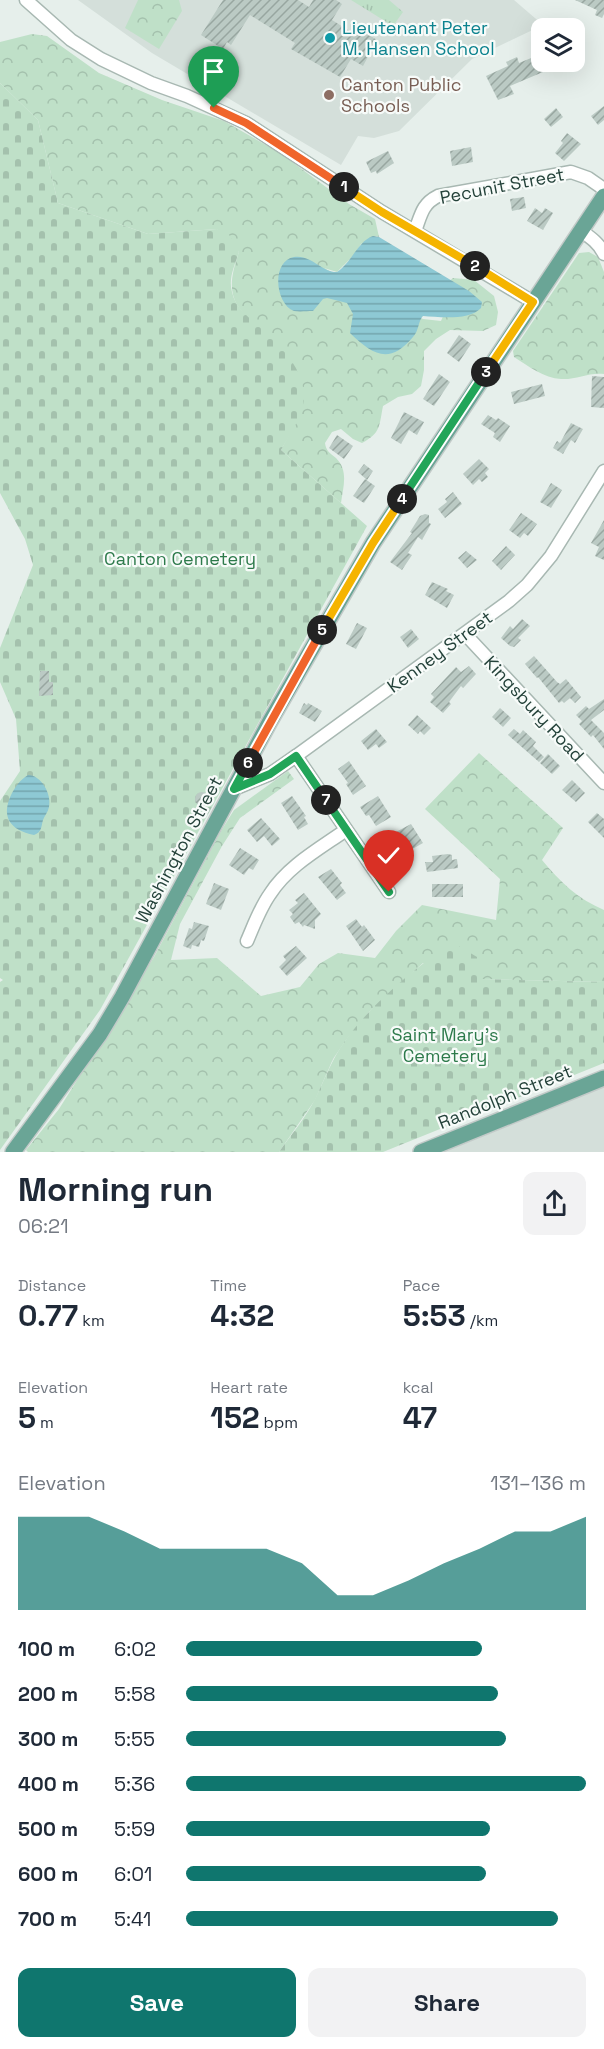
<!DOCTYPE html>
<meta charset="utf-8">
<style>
:root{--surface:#fff;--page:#f2f2f3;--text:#1f2937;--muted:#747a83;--accent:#0f766e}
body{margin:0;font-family:"Space Grotesk",sans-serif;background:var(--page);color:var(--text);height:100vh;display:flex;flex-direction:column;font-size:22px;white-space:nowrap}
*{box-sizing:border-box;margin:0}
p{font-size:20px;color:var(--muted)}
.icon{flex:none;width:33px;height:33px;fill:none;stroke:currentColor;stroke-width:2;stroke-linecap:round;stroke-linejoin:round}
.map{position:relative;height:1152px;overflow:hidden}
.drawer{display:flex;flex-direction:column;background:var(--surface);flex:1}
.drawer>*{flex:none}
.buttons{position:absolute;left:531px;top:18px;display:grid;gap:12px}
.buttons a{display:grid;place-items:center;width:54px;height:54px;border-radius:12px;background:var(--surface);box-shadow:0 6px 24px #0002;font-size:30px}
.pin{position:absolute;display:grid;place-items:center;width:51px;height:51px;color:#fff;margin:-62px -26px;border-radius:50% 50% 50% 0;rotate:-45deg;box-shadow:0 0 6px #0007}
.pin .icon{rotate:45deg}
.km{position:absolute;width:30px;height:30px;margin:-15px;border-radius:50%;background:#222;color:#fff;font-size:16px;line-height:30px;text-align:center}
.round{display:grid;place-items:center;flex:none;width:63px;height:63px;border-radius:12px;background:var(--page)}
.summary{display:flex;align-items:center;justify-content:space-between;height:102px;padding:0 18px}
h1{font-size:33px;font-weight:700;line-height:45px}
.metrics{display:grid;grid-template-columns:repeat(3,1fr);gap:9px;height:102px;padding:6px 18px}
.metrics div{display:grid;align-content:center}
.metrics b{font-size:30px;font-weight:700}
.metrics small{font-size:16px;font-weight:400}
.metrics p{font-size:16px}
.chart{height:168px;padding:12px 18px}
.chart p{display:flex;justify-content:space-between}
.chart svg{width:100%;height:108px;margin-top:6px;fill:var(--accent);opacity:.7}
.button{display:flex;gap:12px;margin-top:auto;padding:12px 18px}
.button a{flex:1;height:69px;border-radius:12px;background:var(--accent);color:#fff;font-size:24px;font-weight:700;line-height:69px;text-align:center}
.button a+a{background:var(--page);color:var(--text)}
ul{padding:0 18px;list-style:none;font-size:20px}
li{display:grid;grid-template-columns:96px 72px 1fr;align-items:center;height:45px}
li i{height:15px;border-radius:8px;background:var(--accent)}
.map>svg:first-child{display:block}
.built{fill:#d4dfda}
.grass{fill:url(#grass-tufts)}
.forest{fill:url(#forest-crowns)}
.cemetery{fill:url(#cemetery-stones)}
.water{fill:url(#water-rules)}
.building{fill:url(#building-hatch)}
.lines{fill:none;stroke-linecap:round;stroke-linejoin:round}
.minor-casing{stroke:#a8b8b2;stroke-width:15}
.major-casing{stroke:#c2cac8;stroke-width:18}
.minor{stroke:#fff;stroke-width:12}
.major{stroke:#6aa596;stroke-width:15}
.split-1-casing{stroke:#fff;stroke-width:12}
.split-2-casing{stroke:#fff;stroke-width:12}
.split-3-casing{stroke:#fff;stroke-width:12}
.split-4-casing{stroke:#fff;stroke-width:12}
.split-5-casing{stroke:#fff;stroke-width:12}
.split-6-casing{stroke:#fff;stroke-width:12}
.split-7-casing{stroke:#fff;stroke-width:12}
.split-8-casing{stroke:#fff;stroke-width:12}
.split-1{stroke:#f0652b;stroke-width:8}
.split-2{stroke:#f5b400;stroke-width:8}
.split-3{stroke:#f5b400;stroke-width:8}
.split-4{stroke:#22a559;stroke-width:8}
.split-5{stroke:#f5b400;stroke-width:8}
.split-6{stroke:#f0652b;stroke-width:8}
.split-7{stroke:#22a559;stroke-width:8}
.split-8{stroke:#22a559;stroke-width:8}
.culture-dot{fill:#0f9aa8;stroke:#f7fbf9;stroke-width:2}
.education-dot{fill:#8d6e63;stroke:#f7fbf9;stroke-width:2}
.labels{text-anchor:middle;stroke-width:4.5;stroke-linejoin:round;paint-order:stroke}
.culture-label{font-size:18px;fill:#0d838f;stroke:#f7fbf9;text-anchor:start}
.education-label{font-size:18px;fill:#785e54;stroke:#f7fbf9;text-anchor:start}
.street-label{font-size:18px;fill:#24423a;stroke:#f7fbf9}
.park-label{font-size:18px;fill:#2d7a4b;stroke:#f7fbf9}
</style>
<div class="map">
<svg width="604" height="1152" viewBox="0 0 604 1152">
<defs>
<pattern id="grass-tufts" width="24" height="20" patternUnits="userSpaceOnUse" patternTransform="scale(1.5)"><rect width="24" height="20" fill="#bfe0c8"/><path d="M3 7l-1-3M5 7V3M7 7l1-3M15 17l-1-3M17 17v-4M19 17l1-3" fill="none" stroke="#a4c1ad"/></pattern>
<pattern id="forest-crowns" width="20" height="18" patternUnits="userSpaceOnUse" patternTransform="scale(1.5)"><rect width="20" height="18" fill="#bfe0c8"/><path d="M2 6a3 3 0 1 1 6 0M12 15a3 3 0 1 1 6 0" fill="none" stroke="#a4c1ad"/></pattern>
<pattern id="cemetery-stones" width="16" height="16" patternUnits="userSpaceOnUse" patternTransform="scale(1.5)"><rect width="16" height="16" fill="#bfe0c8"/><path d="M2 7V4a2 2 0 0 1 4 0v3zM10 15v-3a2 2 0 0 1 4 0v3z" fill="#a4c1ad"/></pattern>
<pattern id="water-rules" width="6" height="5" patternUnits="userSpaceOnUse" patternTransform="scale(1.5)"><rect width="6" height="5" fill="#8ec9d4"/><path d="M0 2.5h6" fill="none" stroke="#74a5ad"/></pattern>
<pattern id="building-hatch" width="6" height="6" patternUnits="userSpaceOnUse" patternTransform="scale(1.5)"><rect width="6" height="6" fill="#bbcac4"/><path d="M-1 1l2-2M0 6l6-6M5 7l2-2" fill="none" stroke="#98a6a0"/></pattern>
</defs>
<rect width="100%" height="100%" fill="#e6efeb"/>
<g class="built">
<polygon points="78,0 514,0 543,25 472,59 399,131 374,138 358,136 341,165 152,53"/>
<polygon points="604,1087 604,1152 444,1152"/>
</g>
<polygon class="grass" points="351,0 389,0 403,12 393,26"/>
<g class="forest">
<polygon points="138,0 179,0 182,11 159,49 125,28"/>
<path d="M32,34L47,36L99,73L162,100L224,121L280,153L349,204L375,219L379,237L376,236L361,244L355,254L337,272L324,268L423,319L441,321L446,309L445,285L453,278L474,280L494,296L498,312L496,325L483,331L450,330L436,339L424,351V370L421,386L412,394L398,397L383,406C379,426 381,433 362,443L353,439L341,429L332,432L325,443C326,451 330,453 336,458C349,471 343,487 341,503L281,450L298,418L262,329C229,306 226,289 239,252L217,229L148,234L58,203L38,120L0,83V42Z"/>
<path d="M589,252L598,257L604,272V374C589,372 576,380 561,379C544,378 528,366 514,357L513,351L579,253Z"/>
<path d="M479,753L563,828L542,860C560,882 578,899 604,910V982L481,979L423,963L369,1012L346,1040L333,1059L315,1100L279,1152H28L26,1150L59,1109L154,957L221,831L234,810L288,771L294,779L240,818L222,846L180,924L171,960L217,958L261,996L300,987L319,964L338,953L375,958L396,931L422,905L496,920L500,879L425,809Z"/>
</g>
<g class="cemetery">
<path d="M0,83L38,120L58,203L148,234L217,229L228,233L239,252C235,265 228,278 232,292C236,310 251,319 264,330C283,348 309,375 303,405C300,420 289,436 281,450L367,526L100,1010L0,1150V982L3,980L0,978V801L20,771L16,719L0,682V648L33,565L25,539L0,493Z"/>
<path d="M452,942L482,960L481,979L604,982V1063L383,1152H279C291,1135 306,1117 315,1099C325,1079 332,1059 345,1041C373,1002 413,970 452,942Z"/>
</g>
<g class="water">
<path d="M373,236L379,237L469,291L482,302L481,308C469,321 439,317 423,316C418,321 419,331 413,337C389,366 372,354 350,333L353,314L347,303L327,298L323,299L313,311C307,311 300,312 294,311C275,304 271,261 294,257C311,254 321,272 337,272C352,262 358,241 373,236Z"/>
<path d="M28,775C41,775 52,794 49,807C48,812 45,815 43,820C41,827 42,832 34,835C10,830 0,817 12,793C16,786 20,780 28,775Z"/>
</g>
<g class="building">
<polygon points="223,0 298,0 309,7 313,0 336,0 342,4 332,20 356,35 360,29 377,40 363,66 351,59 340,77 291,49 295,43 250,15 231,45 227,42 223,49 201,35"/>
<polygon points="575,0 604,0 604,14 602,18 595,15 597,10"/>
<polygon points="536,56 543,72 510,86 514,94 498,100 486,76 508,66 506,62 517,57 519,63"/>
<polygon points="604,106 604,120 598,125 591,116"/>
<polygon points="556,108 563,117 551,127 544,119"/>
<polygon points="567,133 581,144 564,161 555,153 563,143 561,141"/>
<polygon points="471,147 473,162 452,166 450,151"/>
<polygon points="388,151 394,163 377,174 376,171 371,173 366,162"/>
<polygon points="524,197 526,208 512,211 510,199"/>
<polygon points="535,208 542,213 545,208 553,213 543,230 527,221"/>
<polygon points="459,335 471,344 459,362 447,353"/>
<polygon points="439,374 450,382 434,406 423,399"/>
<polygon points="592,376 604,377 604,408 591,407"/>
<polygon points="542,384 545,396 514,404 511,392"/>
<polygon points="404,412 424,422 417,435 409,430 401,444 391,438"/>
<polygon points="488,415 496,420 498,418 510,426 500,442 493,437 495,433 481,424"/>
<polygon points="571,423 583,429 575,443 571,440 563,454 553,448 557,441 560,443"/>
<polygon points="337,435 353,446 344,459 329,448"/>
<polygon points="479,459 489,469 485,473 488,477 482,482 479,479 473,485 463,474"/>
<polygon points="364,464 373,471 367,480 358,472"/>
<polygon points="365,479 375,486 364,503 353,496"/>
<polygon points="551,483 562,490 551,508 540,502"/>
<polygon points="453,492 462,504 445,518 438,509 447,502 445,499"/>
<polygon points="521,513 537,524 528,536 524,533 520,538 509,530"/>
<polygon points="425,514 429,515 429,523 431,524 422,540 418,537 408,553 412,555 402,570 390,562 412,533 410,532 420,516"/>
<polygon points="604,520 604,560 595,556 599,547 591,543"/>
<polygon points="506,546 515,555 501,570 492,561"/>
<polygon points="466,551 477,560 467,568 458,558"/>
<polygon points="432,582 448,589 446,591 454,595 447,608 425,595"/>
<polygon points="522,619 530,626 518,638 521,640 514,647 510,646 501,638 510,626 513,629"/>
<polygon points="357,623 367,628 356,649 346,644"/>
<polygon points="411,629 419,639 408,648 400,637"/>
<polygon points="534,656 557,682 560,684 566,679 581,697 575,703 570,698 564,703 562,701 559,703 538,677 537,678 525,664"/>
<polygon points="469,666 476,674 463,688 461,686 449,702 451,704 443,713 430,702 434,697 431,694 456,667 461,672"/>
<polygon points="40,671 49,671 49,682 53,682 53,695 39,696"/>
<polygon points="604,699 604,710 591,720 604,733 604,749 593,735 591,737 579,724 582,721 576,715 586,706 589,709"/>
<polygon points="304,703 307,705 308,703 322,711 315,722 299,713"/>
<polygon points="500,708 511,718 503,727 492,717"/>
<polygon points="417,715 431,728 424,735 420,731 418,734 408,725"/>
<polygon points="376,729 387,742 379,748 376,744 368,750 361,741"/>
<polygon points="514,729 520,734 523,730 536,742 533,746 544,757 539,762 508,735"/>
<polygon points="548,754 560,766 552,774 540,763"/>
<polygon points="349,761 366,786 353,795 346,784 348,783 338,769"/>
<polygon points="572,780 585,793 576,802 562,790"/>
<circle cx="202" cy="799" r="7"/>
<polygon points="292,796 306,816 304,817 308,824 298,830 281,803"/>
<polygon points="378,796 391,817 376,826 369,815 366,816 360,807"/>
<polygon points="597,813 604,819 604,838 588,822"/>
<polygon points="261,818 280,839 272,846 264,836 257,842 247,830"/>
<polygon points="411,824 423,843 407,852 402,842 399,843 394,833"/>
<polygon points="240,848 259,860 253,870 249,868 244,875 229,865"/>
<polygon points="448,854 452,855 452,860 457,859 458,868 427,872 425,862 433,862 432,856"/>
<polygon points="331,869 342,883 340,885 346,893 337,900 318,877"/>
<polygon points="214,883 229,889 221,910 206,904"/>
<rect x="432" y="884" width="31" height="13"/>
<polygon points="304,893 321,914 315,920 315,929 304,925 303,927 299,922 295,924 290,917 293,914 289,910 298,903 295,900"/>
<polygon points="356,919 362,927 364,925 375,940 363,951 346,926"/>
<polygon points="194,922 209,926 204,941 201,940 199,947 192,945 191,949 183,946 189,928 192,929"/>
<polygon points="296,946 307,958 287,976 279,967 286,960 283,956"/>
</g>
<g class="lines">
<g class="minor-casing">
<g id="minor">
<polyline points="26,0 71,40 101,59 151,83 187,96 246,123 382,212 533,302"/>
<path d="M580,230C590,237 599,243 604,254"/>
<path d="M415,231C421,215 422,204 438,196L571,172L588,178L604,189"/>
<polyline points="465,634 604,783"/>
<polyline points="296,756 389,892"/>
<polyline points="234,789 270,774 296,756 509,601 527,585 551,556 604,471"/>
<path d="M247,941C254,925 260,908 270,894C288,866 319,849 346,830"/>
</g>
</g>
<g class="major-casing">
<g id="major">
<polyline points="13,1152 100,1034 122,997 270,721 373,543 604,196"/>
<polyline points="421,1152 604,1078"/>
</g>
</g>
<use href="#minor" class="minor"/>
<use href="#major" class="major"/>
</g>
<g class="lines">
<g class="split-1-casing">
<polyline id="split-1" points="214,108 246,123 344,187"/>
</g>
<g class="split-2-casing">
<polyline id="split-2" points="344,187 382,212 475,266"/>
</g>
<g class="split-3-casing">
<polyline id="split-3" points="475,266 533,302 486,372"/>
</g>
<g class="split-4-casing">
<polyline id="split-4" points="402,499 486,372"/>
</g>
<g class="split-5-casing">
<polyline id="split-5" points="322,630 373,543 402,499"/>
</g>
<g class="split-6-casing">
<polyline id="split-6" points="248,763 322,630"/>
</g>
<g class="split-7-casing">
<polyline id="split-7" points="248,763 234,789 270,774 296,756 326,800"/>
</g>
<g class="split-8-casing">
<polyline id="split-8" points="326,800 389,892"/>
</g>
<use href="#split-1" class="split-1"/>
<use href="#split-2" class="split-2"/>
<use href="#split-3" class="split-3"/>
<use href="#split-4" class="split-4"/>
<use href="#split-5" class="split-5"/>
<use href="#split-6" class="split-6"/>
<use href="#split-7" class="split-7"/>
<use href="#split-8" class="split-8"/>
</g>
<circle class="culture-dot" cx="330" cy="38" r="6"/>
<circle class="education-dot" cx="329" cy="95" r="6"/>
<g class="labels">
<g class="culture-label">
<text x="342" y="34">Lieutenant Peter<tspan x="342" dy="21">M. Hansen School</tspan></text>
</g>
<g class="education-label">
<text x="341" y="91">Canton Public<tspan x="341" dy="21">Schools</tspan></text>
</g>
<g class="street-label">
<text transform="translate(502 186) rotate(-11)" y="6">Pecunit Street</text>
<text transform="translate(440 652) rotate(-36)" y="6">Kenney Street</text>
<text transform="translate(534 709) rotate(47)" y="6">Kingsbury Road</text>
<text transform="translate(179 850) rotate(-62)" y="6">Washington Street</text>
<text transform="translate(505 1097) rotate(-22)" y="6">Randolph Street</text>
</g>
<g class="park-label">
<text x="180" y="565">Canton Cemetery</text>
<text x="445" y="1041">Saint Mary's<tspan x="445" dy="21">Cemetery</tspan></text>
</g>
</g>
</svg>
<div class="buttons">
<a><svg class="icon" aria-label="layers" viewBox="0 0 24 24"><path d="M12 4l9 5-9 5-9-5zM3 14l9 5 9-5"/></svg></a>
</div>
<div class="pin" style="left:214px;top:108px;background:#1e9e55"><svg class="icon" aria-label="arrive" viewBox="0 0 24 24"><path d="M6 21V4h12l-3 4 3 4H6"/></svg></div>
<div class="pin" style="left:389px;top:892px;background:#d93025"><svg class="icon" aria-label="check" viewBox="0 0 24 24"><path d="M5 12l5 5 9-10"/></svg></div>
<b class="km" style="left:344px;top:187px">1</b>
<b class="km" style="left:475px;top:266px">2</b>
<b class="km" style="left:486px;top:372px">3</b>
<b class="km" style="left:402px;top:499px">4</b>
<b class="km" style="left:322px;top:630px">5</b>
<b class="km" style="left:248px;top:763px">6</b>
<b class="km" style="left:326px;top:800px">7</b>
</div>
<section class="drawer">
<div class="summary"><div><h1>Morning run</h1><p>06:21</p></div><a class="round"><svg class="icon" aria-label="share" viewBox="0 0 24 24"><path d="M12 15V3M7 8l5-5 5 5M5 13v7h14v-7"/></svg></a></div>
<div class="metrics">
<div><p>Distance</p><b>0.77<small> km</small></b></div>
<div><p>Time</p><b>4:32</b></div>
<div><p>Pace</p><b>5:53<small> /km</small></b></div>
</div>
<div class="metrics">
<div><p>Elevation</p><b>5<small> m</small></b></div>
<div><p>Heart rate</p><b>152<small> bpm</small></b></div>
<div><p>kcal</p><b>47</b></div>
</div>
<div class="chart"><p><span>Elevation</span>131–136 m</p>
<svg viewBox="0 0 160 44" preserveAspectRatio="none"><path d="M0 44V6L10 6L20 6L30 12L40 19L50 19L60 19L70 19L80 25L90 38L100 38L110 32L120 25L130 19L140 12L150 12L160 6V44z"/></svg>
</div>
<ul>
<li><b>100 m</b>6:02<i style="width:74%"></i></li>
<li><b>200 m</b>5:58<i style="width:78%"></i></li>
<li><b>300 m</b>5:55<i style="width:80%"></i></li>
<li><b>400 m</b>5:36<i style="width:100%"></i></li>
<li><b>500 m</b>5:59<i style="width:76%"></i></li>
<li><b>600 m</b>6:01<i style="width:75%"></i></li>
<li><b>700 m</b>5:41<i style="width:93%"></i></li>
</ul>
<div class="button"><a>Save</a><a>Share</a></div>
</section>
